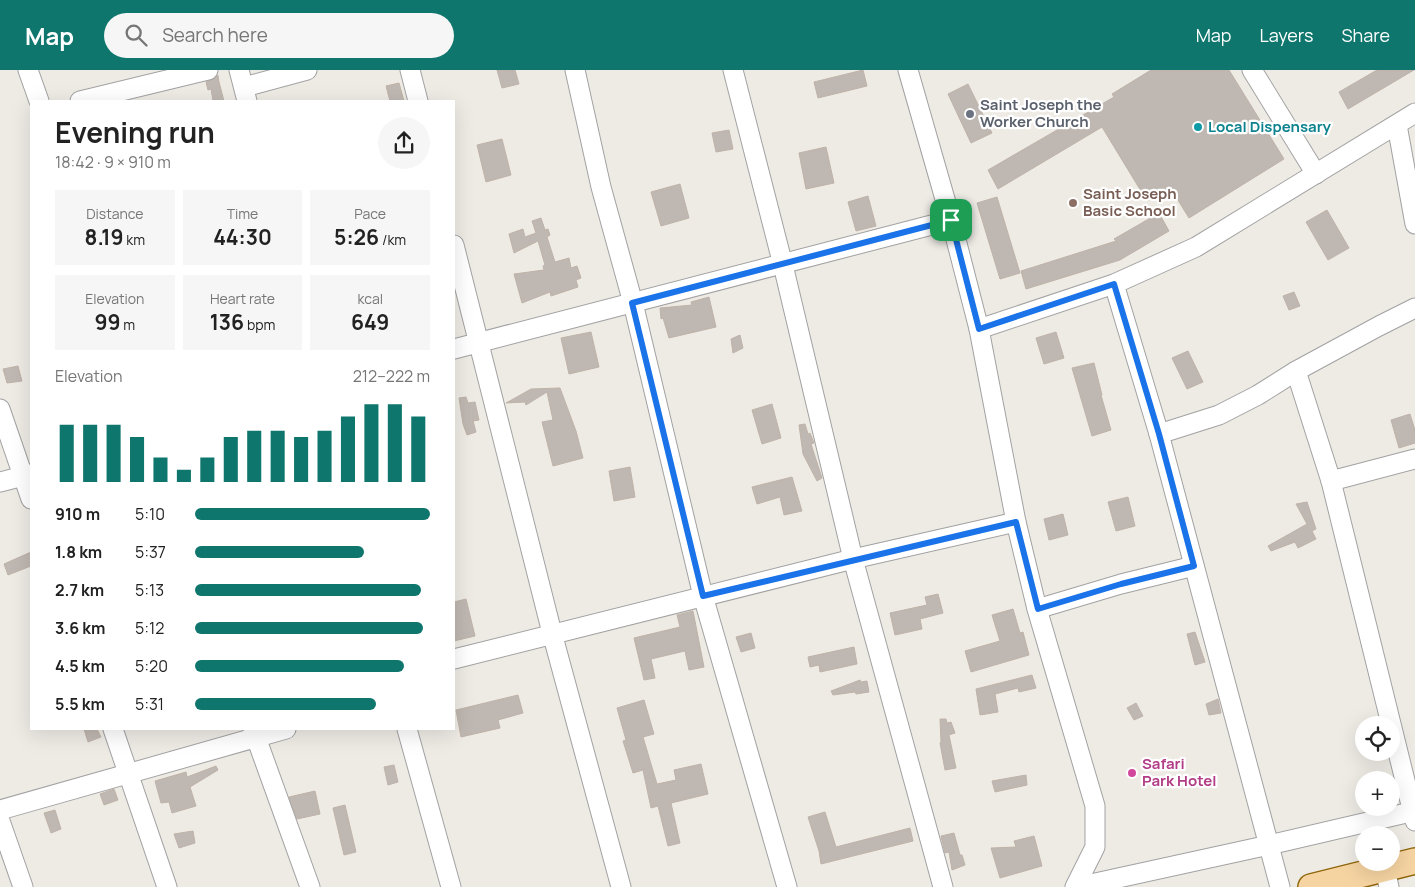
<!DOCTYPE html>
<meta charset="utf-8">
<style>
:root{--surface:#fff;--page:#f6f6f6;--text:#222;--muted:#767676;--accent:#0f766e}
body{margin:0;font-family:Manrope,sans-serif;background:var(--page);color:var(--text);height:100vh;display:flex;flex-direction:column;font-size:19px;white-space:nowrap}
*{box-sizing:border-box;margin:0}
p{font-size:16px;color:var(--muted)}
.icon{flex:none;width:28px;height:28px;fill:none;stroke:currentColor;stroke-width:2;stroke-linecap:round;stroke-linejoin:round}
.map{position:relative;flex:1;overflow:hidden}
.panel{position:absolute;left:30px;top:30px;width:425px;height:630px;display:flex;flex-direction:column;background:var(--surface);border-radius:0px;box-shadow:0 5px 20px #0002}
.panel>*{flex:none}
.tools{position:absolute;left:1355px;top:646px;display:grid;gap:10px}
.tools a{display:grid;place-items:center;width:45px;height:45px;border-radius:50%;background:var(--surface);box-shadow:0 5px 20px #0002;font-size:25px}
.pin{position:absolute;display:grid;place-items:center;width:42px;height:42px;color:#fff;margin:-21px;border-radius:10px;box-shadow:0 2px 8px #0006}
.round{display:grid;place-items:center;flex:none;width:52px;height:52px;border-radius:26px;background:var(--page)}
.head{display:flex;align-items:center;justify-content:space-between;height:85px;padding:0 25px}
h1{font-size:28px;font-weight:700;line-height:38px}
.metrics{display:grid;grid-template-columns:repeat(3,1fr);gap:8px;height:85px;padding:5px 25px}
.metrics div{display:grid;align-content:center;border-radius:0px;background:var(--page);text-align:center}
.metrics b{font-size:21px;font-weight:700}
.metrics small{font-size:14px;font-weight:400}
.metrics p{font-size:14px}
.chart{height:140px;padding:10px 25px}
.chart p{display:flex;justify-content:space-between}
.chart svg{width:100%;height:90px;margin-top:5px;stroke:var(--accent);stroke-width:6}
ul{padding:0 25px;list-style:none;font-size:16px}
li{display:grid;grid-template-columns:80px 60px 1fr;align-items:center;height:38px}
li i{height:12px;border-radius:6px;background:var(--accent)}
header{display:flex;align-items:center;gap:30px;box-sizing:border-box;height:70px;padding:0 25px;background:var(--accent);color:#fff}
header strong{font-size:24px}
nav{display:flex;gap:28px;margin-inline-start:auto;font-size:18px}
.search{width:350px;height:45px;background:var(--page);display:flex;align-items:center;gap:12px;box-sizing:border-box;padding:0 18px;border-radius:28px;color:var(--muted);font-size:19px}
.map>svg:first-child{display:block}
.building{fill:#bfb7b1;stroke:#bfb3a8}
.lines{fill:none;stroke-linecap:round;stroke-linejoin:round}
.minor-casing{stroke:#a2a2a2;stroke-width:21}
.major-casing{stroke:#8f6609;stroke-width:28}
.minor{stroke:#fff;stroke-width:19}
.major{stroke:#f6d4a2;stroke-width:25}
.route-casing{stroke:#fff;stroke-width:10}
.route{stroke:#1a73e8;stroke-width:6}
.worship-dot{fill:#6b7280;stroke:#fff;stroke-width:2}
.culture-dot{fill:#0f9aa8;stroke:#fff;stroke-width:2}
.education-dot{fill:#8d6e63;stroke:#fff;stroke-width:2}
.hotel-dot{fill:#d1479c;stroke:#fff;stroke-width:2}
.labels{text-anchor:middle;stroke-width:4.5;stroke-linejoin:round;paint-order:stroke}
.worship-label{font-size:15px;font-weight:bold;fill:#5b616d;stroke:#fff;text-anchor:start}
.culture-label{font-size:15px;font-weight:bold;fill:#0d838f;stroke:#fff;text-anchor:start}
.education-label{font-size:15px;font-weight:bold;fill:#785e54;stroke:#fff;text-anchor:start}
.hotel-label{font-size:15px;font-weight:bold;fill:#b23c85;stroke:#fff;text-anchor:start}
</style>
<header>
<strong>Map</strong>
<div class="search"><svg class="icon" aria-label="search" viewBox="0 0 24 24"><circle cx="10" cy="10" r="6"/><path d="M15 15l6 6"/></svg>Search here</div>
<nav><a>Map</a><a>Layers</a><a>Share</a></nav>
</header>
<div class="map">
<svg width="1415" height="817" viewBox="0 0 1415 817">
<rect width="100%" height="100%" fill="#eeebe5"/>
<g class="building">
<polygon points="497,0 515,0 519,14 502,18"/>
<polygon points="863,0 867,16 818,28 814,12"/>
<polygon points="1151,0 1229,0 1284,89 1189,148 1171,119 1147,131 1102,57 998,119 988,100 1114,27 1112,24"/>
<polygon points="1377,0 1414,0 1348,39 1339,22"/>
<polygon points="218,5 219,12 224,31 213,31 211,19 208,20 206,12 215,8"/>
<polygon points="399,13 404,31 390,31 386,16"/>
<polygon points="968,14 992,63 971,73 948,24"/>
<polygon points="729,60 733,79 716,82 712,63"/>
<polygon points="502,69 511,105 486,112 477,75"/>
<polygon points="826,77 834,113 806,119 799,83"/>
<polygon points="680,114 689,148 661,156 651,122"/>
<polygon points="868,126 876,156 856,161 848,132"/>
<polygon points="997,127 1020,203 1000,209 977,133"/>
<polygon points="1327,140 1349,178 1328,190 1306,152"/>
<polygon points="1159,143 1169,161 1120,190 1026,219 1021,201 1116,171 1114,169"/>
<polygon points="541,148 545,160 548,159 550,165 547,167 555,192 569,188 571,198 577,196 581,208 576,210 578,217 551,226 550,222 522,233 514,204 544,200 543,196 545,195 538,171 514,183 509,164 523,159 525,167 536,163 532,151"/>
<polygon points="1294,222 1300,236 1289,240 1283,226"/>
<polygon points="709,227 716,257 669,268 663,248 661,249 660,238 692,235 691,232"/>
<polygon points="591,262 599,297 569,304 561,268"/>
<polygon points="1056,262 1064,288 1044,294 1036,268"/>
<polygon points="740,265 743,278 733,283 731,269"/>
<polygon points="1188,281 1203,312 1187,319 1172,288"/>
<polygon points="1094,293 1102,325 1101,325 1111,360 1092,366 1072,298"/>
<polygon points="18,296 22,311 7,313 3,299"/>
<polygon points="560,318 576,361 583,388 553,396 542,352 553,350 547,322 526,335 525,332 506,333 531,319"/>
<polygon points="466,327 468,333 475,332 479,350 473,351 476,362 467,365 463,354 459,328"/>
<polygon points="772,334 781,368 762,374 752,340"/>
<polygon points="1410,344 1415,360 1415,373 1399,378 1391,350"/>
<polygon points="805,354 808,364 810,363 814,373 811,374 822,408 817,411 803,384 799,355"/>
<polygon points="630,397 635,427 614,431 609,401"/>
<polygon points="792,407 802,441 784,445 780,427 757,434 752,417"/>
<polygon points="1128,427 1135,456 1116,461 1108,432"/>
<polygon points="1307,432 1316,459 1312,461 1316,469 1298,478 1295,472 1271,481 1268,476 1307,454 1296,434"/>
<polygon points="1063,444 1068,465 1049,470 1044,449"/>
<polygon points="31,482 31,496 8,505 4,494"/>
<polygon points="938,524 943,543 920,549 922,559 895,565 890,543 927,535 925,527"/>
<polygon points="466,529 475,566 454,571 454,532"/>
<polygon points="1013,539 1020,563 1023,562 1029,585 971,602 965,581 1000,571 992,545"/>
<polygon points="693,541 704,597 689,600 685,581 651,589 655,608 644,610 634,568 680,557 677,545"/>
<polygon points="1195,562 1205,592 1195,595 1187,564"/>
<polygon points="751,563 755,578 741,582 736,567"/>
<polygon points="854,577 857,594 820,602 819,595 810,597 808,587"/>
<polygon points="1032,605 1036,618 1019,622 1018,618 995,624 998,642 980,645 976,619"/>
<polygon points="860,610 861,612 867,611 869,622 856,624 855,622 833,625 831,621"/>
<polygon points="518,625 523,643 498,650 500,658 461,667 456,640"/>
<polygon points="1218,629 1221,643 1209,645 1206,634"/>
<polygon points="644,630 654,664 643,667 657,714 676,710 674,700 701,694 708,724 671,733 680,773 668,776 658,736 651,738 643,700 633,703 623,671 626,670 617,638"/>
<polygon points="1136,633 1143,646 1134,650 1127,638"/>
<polygon points="940,649 946,649 947,653 951,652 955,663 949,665 956,698 945,700 940,673 941,672"/>
<polygon points="84,659 97,659 101,667 88,672"/>
<polygon points="394,695 398,712 388,715 384,697"/>
<polygon points="216,696 218,700 190,717 196,736 172,743 169,732 161,733 155,711 186,702 187,707"/>
<polygon points="1026,705 1027,715 995,722 992,711"/>
<polygon points="114,719 118,730 104,735 100,724"/>
<polygon points="315,721 320,744 297,749 289,727"/>
<polygon points="345,735 356,782 344,785 333,738"/>
<polygon points="55,740 61,759 51,763 44,743"/>
<polygon points="825,742 836,777 910,758 913,771 821,794 819,781 808,747"/>
<polygon points="193,761 195,773 179,778 174,764"/>
<polygon points="954,763 960,785 962,785 965,795 952,800 949,782 945,783 941,766"/>
<polygon points="1034,766 1042,796 1000,808 991,778 1016,777 1014,771"/>
</g>
<g class="lines">
<g class="minor-casing">
<g id="minor">
<polyline points="28,0 39,31"/>
<polyline points="239,0 247,31"/>
<polyline points="410,0 418,31"/>
<polyline points="575,0 601,117 633,233 703,526 787,817"/>
<polyline points="733,0 783,195 853,489 943,817"/>
<polyline points="908,0 951,150 979,259 1016,452 1037,539 1095,736 1095,777 1075,817"/>
<polyline points="1252,0 1316,104"/>
<polyline points="244,17 307,0"/>
<polyline points="80,31 208,0"/>
<polyline points="1397,55 1415,154"/>
<polyline points="454,175 552,563 621,817"/>
<polyline points="1114,214 1159,364 1280,817"/>
<polyline points="979,259 1114,214 1196,177 1415,43"/>
<polyline points="454,279 951,150"/>
<polyline points="1296,301 1331,411 1415,751"/>
<polyline points="0,339 31,429"/>
<polyline points="1159,364 1219,345 1258,325 1296,301 1379,256 1415,238"/>
<polyline points="1331,411 1415,389"/>
<polyline points="0,412 31,404"/>
<polyline points="1037,539 1121,514 1194,496"/>
<polyline points="454,589 853,489 1016,452"/>
<polyline points="113,659 167,817"/>
<polyline points="253,659 310,817"/>
<polyline points="407,659 451,817"/>
<polyline points="0,740 286,659"/>
<polyline points="0,751 23,817"/>
<polyline points="1385,799 1389,817"/>
<polyline points="1077,817 1269,775 1415,741"/>
</g>
</g>
<g class="major-casing">
<polyline id="major" points="1311,817 1415,791"/>
</g>
<use href="#minor" class="minor"/>
<use href="#major" class="major"/>
</g>
<g class="lines">
<g class="route-casing">
<polygon id="route" points="951,150 979,259 1114,214 1159,364 1194,496 1121,514 1038,539 1016,452 703,526 632,233"/>
</g>
<use href="#route" class="route"/>
</g>
<circle class="worship-dot" cx="970" cy="44" r="5"/>
<circle class="culture-dot" cx="1198" cy="57" r="5"/>
<circle class="education-dot" cx="1073" cy="133" r="5"/>
<circle class="hotel-dot" cx="1132" cy="703" r="5"/>
<g class="labels">
<g class="worship-label">
<text x="980" y="40">Saint Joseph the<tspan x="980" dy="17">Worker Church</tspan></text>
</g>
<g class="culture-label">
<text x="1208" y="62">Local Dispensary</text>
</g>
<g class="education-label">
<text x="1083" y="129">Saint Joseph<tspan x="1083" dy="17">Basic School</tspan></text>
</g>
<g class="hotel-label">
<text x="1142" y="699">Safari<tspan x="1142" dy="17">Park Hotel</tspan></text>
</g>
</g>
</svg>
<div class="tools">
<a><svg class="icon" aria-label="locate" viewBox="0 0 24 24"><circle cx="12" cy="12" r="6"/><path d="M12 2v4M12 18v4M2 12h4M18 12h4"/></svg></a>
<a>+</a>
<a>−</a>
</div>
<div class="pin" style="left:951px;top:150px;background:#1e9e55"><svg class="icon" aria-label="arrive" viewBox="0 0 24 24"><path d="M6 21V4h12l-3 4 3 4H6"/></svg></div>
<section class="panel">
<div class="head"><div><h1>Evening run</h1><p>18:42 · 9 × 910 m</p></div><a class="round"><svg class="icon" aria-label="share" viewBox="0 0 24 24"><path d="M12 15V3M7 8l5-5 5 5M5 13v7h14v-7"/></svg></a></div>
<div class="metrics">
<div><p>Distance</p><b>8.19<small> km</small></b></div>
<div><p>Time</p><b>44:30</b></div>
<div><p>Pace</p><b>5:26<small> /km</small></b></div>
</div>
<div class="metrics">
<div><p>Elevation</p><b>99<small> m</small></b></div>
<div><p>Heart rate</p><b>136<small> bpm</small></b></div>
<div><p>kcal</p><b>649</b></div>
</div>
<div class="chart"><p><span>Elevation</span>212–222 m</p>
<svg viewBox="0 0 160 44" preserveAspectRatio="none"><path d="M5 44V16M15 44V16M25 44V16M35 44V22M45 44V32M55 44V38M65 44V32M75 44V22M85 44V19M95 44V19M105 44V22M115 44V19M125 44V12M135 44V6M145 44V6M155 44V12"/></svg>
</div>
<ul>
<li><b>910 m</b>5:10<i style="width:100%"></i></li>
<li><b>1.8 km</b>5:37<i style="width:72%"></i></li>
<li><b>2.7 km</b>5:13<i style="width:96%"></i></li>
<li><b>3.6 km</b>5:12<i style="width:97%"></i></li>
<li><b>4.5 km</b>5:20<i style="width:89%"></i></li>
<li><b>5.5 km</b>5:31<i style="width:77%"></i></li>
</ul>
</section>
</div>
